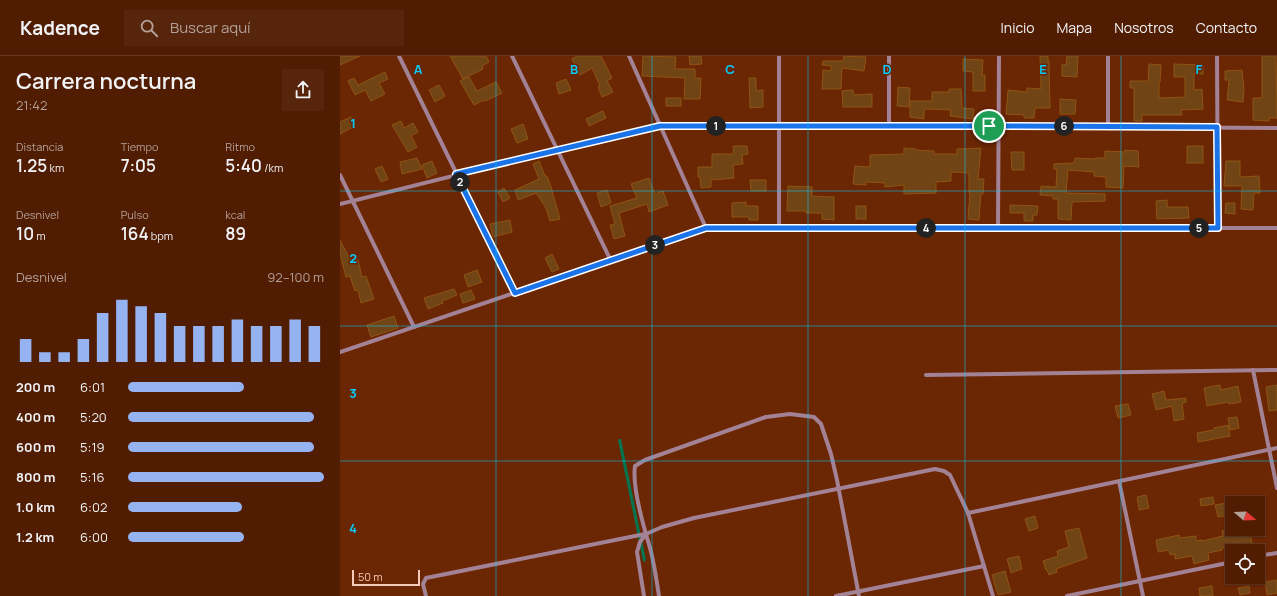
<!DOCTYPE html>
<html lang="es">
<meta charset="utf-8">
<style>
:root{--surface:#501c02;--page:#56250c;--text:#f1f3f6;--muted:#b4a199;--line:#673a24;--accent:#95b2f1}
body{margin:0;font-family:Manrope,sans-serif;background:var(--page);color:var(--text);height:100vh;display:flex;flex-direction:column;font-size:15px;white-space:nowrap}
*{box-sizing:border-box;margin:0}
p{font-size:13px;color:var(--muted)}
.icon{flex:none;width:22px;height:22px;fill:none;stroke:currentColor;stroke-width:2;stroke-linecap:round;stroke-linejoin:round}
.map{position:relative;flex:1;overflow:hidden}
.sheet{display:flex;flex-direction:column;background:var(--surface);width:340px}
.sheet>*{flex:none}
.needle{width:26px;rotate:109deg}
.fabs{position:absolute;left:885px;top:440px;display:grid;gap:8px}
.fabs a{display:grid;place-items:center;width:40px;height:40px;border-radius:0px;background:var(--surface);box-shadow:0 1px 3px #0004,0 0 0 1px var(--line);font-size:20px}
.scale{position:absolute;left:12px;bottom:10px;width:68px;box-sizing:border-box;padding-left:4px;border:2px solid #f5cbba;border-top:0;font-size:11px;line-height:14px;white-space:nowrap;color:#f5cbba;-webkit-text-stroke:3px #6b2603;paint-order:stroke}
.pin{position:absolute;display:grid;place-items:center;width:34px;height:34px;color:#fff;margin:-17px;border:2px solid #fff;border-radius:50%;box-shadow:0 1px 4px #0007}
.km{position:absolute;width:20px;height:20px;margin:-10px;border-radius:50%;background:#222;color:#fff;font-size:11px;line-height:20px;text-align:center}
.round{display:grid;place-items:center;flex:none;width:42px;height:42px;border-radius:0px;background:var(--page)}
.summary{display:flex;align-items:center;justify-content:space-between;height:68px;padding:0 16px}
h1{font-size:22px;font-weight:600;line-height:30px}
.stats{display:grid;grid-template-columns:repeat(3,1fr);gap:6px;height:68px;padding:4px 16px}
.stats div{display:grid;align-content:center}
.stats b{font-size:17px;font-weight:600}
.stats small{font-size:11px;font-weight:400}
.stats p{font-size:11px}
.chart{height:112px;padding:8px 16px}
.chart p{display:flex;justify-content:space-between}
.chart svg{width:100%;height:72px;margin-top:4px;stroke:var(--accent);stroke-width:6}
ul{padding:0 16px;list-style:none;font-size:13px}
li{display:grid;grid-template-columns:64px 48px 1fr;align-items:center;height:30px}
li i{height:10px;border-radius:5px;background:var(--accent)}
header{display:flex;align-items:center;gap:24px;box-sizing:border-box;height:56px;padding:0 20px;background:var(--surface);border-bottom:1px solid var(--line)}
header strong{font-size:19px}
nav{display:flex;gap:22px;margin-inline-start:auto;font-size:14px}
.search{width:280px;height:36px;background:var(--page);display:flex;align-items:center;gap:10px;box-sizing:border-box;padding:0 14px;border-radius:0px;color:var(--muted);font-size:15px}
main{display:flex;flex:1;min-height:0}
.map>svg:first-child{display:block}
.green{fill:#047550}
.building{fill:#714416;stroke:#8e5413}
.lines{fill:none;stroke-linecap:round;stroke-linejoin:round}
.minor{stroke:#a38296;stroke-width:4}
.route-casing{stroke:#fff;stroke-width:8}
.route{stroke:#1a73e8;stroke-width:5}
.grid{fill:none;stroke:#07cbf9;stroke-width:1;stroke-opacity:0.55}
.grid-label{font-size:13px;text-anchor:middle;font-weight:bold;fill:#07cbf9;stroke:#6b2603;stroke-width:3;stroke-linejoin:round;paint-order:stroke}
</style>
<header>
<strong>Kadence</strong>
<div class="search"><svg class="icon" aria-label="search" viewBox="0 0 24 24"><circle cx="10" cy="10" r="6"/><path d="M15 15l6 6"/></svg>Buscar aquí</div>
<nav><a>Inicio</a><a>Mapa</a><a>Nosotros</a><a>Contacto</a></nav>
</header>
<main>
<section class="sheet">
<div class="summary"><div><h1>Carrera nocturna</h1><p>21:42</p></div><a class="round"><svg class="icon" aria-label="share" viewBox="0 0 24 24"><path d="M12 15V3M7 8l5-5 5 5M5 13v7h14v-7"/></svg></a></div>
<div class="stats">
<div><p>Distancia</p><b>1.25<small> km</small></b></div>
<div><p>Tiempo</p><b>7:05</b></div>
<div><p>Ritmo</p><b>5:40<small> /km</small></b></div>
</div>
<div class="stats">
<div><p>Desnivel</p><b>10<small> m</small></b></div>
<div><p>Pulso</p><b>164<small> bpm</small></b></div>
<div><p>kcal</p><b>89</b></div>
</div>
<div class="chart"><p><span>Desnivel</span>92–100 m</p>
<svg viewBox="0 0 160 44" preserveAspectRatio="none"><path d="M5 44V30M15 44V38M25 44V38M35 44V30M45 44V14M55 44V6M65 44V10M75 44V14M85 44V22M95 44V22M105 44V22M115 44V18M125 44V22M135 44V22M145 44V18M155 44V22"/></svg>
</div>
<ul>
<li><b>200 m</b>6:01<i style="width:59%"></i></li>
<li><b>400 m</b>5:20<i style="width:95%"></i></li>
<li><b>600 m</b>5:19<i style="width:95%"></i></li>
<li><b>800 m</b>5:16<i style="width:100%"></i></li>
<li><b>1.0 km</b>6:02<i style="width:58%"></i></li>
<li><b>1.2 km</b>6:00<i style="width:59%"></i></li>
</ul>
</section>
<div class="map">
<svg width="937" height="540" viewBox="0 0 937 540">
<rect width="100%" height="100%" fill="#6b2603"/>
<polygon class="green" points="279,383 281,383 306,504 304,506 303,505 278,384"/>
<g class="building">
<polygon points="0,0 20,0 0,9"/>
<polygon points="110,0 146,0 149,6 142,10 143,13 123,23"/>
<polygon points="237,0 261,0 272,22 267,25 273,36 262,41 258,31 260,30 252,12 240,19 232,3"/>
<polygon points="303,0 336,1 335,13 355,13 355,22 361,22 360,43 344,43 345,22 302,20"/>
<polygon points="349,0 361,0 362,8 350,9"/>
<polygon points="504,0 526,1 524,15 502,12 501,33 482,33 483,14 491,15 491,10 482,9 483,5 503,5"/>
<polygon points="700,0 708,0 708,5 709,5 710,52 695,52 694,62 684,62 684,59 666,58 668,34 687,36 687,32 701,33"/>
<polygon points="727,0 738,0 737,21 722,20 722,8 726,9"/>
<polygon points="922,0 936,0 937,62 929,62 929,65 913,64 913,42 922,42"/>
<polygon points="623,3 643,4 642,19 645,19 645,35 633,35 633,16 623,15"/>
<polygon points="809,8 821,9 820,26 819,26 819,42 845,41 845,21 834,21 834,8 863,9 863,18 854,18 854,34 862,33 863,53 841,54 842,59 802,59 802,65 794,65 794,32 790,32 790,25 808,25"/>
<polygon points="902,14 904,33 903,46 887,44 889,24 885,24 885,15"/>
<polygon points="45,16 48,23 39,27 45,38 31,45 25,34 15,39 8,25 14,22 18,29"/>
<polygon points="129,21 137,35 156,26 162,37 145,45 144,44 134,49 120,25"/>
<polygon points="409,22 416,22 416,35 423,34 423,51 410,52"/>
<polygon points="226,23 231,34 219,38 216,27"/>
<polygon points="99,29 105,40 95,46 89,34"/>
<polygon points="558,31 570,32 569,51 557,50"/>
<polygon points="609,33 621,33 622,52 634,53 633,63 610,60 611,54 586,53 584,54 584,63 570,61 570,45 592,45 592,36 609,36"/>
<polygon points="513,34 514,39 532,38 532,51 503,51 502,35"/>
<rect x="326" y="42" width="15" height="8"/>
<polygon points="720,43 736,44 735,58 720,58"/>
<polygon points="263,55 266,62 249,70 246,63"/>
<polygon points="11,61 15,70 0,78 0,66"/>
<polygon points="61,65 64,72 73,67 78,76 71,80 77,91 68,96 52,69"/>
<polygon points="183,68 188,83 177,87 171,73"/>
<polygon points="393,90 407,90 408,98 402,99 403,108 393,109 394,122 371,124 371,131 361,132 360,121 358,121 358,111 372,111 372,98 394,98"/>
<rect x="847" y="90" width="16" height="17"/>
<polygon points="564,92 576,93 575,94 594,95 594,98 617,98 617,93 641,92 638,123 644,123 643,138 641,138 639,164 628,163 630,137 629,137 629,117 611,116 611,125 596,126 596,137 564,138 564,129 545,131 545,127 526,126 526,129 513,128 515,110 530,111 530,99 564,98"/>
<polygon points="785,94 798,95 799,111 784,110 783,132 766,131 766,121 754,120 754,116 728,114 726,137 765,138 765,145 732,146 731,164 718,163 718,143 713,143 713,140 700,139 701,130 716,131 717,113 714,113 714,108 734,107 735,102 755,103 755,102 765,102 765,95 785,96"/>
<polygon points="671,96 684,96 684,114 672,114"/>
<polygon points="77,102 82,113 62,118 60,106"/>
<polygon points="92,105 97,117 87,122 82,109"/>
<polygon points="199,105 205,120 207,120 211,131 220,163 210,165 206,152 196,137 178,144 175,134 199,123 193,108"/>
<polygon points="886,105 900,105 900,121 919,120 920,137 914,137 913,154 901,153 902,130 884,130"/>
<polygon points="42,110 48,123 41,126 35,113"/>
<polygon points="309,122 315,138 323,135 328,149 309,156 307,148 279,157 285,180 274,183 270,169 275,168 270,150 297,142 291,128"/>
<polygon points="410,124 426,124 426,135 411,135"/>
<polygon points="448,130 472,131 472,140 494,141 494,164 482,163 482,157 466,157 466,155 447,155"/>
<polygon points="164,132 170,142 163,146 158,136"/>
<polygon points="267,134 271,147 261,151 257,137"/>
<polygon points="827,144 827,151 848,151 849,162 817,163 816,145"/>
<polygon points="406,146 406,150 418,150 418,164 409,164 409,161 392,161 392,147"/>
<polygon points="886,147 895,147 895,158 885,157"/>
<polygon points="670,149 698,150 697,159 693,159 693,165 684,165 684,157 670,157"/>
<rect x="516" y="150" width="10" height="13"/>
<polygon points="170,164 172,176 153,181 150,168"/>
<polygon points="0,184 11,205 18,204 22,221 26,220 34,243 21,247 18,234 15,235 10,220 6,221 0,198"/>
<polygon points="212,198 219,213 212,216 205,202"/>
<polygon points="137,214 142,226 128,231 124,219"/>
<polygon points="114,233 117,239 102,245 103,247 88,253 84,242"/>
<polygon points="131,234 135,243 123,247 120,238"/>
<polygon points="54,260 58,272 31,281 27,269"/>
<polygon points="880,329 881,334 898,330 901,346 889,348 888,346 867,350 864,332"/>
<polygon points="937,329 937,354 929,355 926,331"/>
<polygon points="824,335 826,344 846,342 846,346 842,348 844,363 834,365 832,350 816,354 812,338"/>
<polygon points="788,348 791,359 778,362 775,350"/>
<polygon points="897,361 899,372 890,374 888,362"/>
<polygon points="888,369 890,380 858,386 857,377 874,374 874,372"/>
<polygon points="806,439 809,452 799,454 797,441"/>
<polygon points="873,441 874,448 861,450 860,443"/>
<polygon points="887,447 889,459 878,461 875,449"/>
<polygon points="695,460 698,472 689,475 685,463"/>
<polygon points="739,472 747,502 716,513 717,516 709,519 707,514 706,514 703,505 718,500 717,495 729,491 725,475"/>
<polygon points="889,473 909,473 912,487 901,490 900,487 882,492 882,494 868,497 869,504 854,508 852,500 835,503 835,498 830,499 829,494 818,496 816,484 839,479 840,482 856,480 856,485 862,484 862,485 883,480 882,475"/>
<polygon points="679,500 682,513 671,517 667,503"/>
<polygon points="665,515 671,536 658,539 652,519"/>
<polygon points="937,524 937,537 927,539 925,526"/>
<polygon points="872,530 873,540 860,540 859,532"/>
<polygon points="909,530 910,537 900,539 898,532"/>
</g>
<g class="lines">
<g class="minor">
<polyline points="59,0 175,237"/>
<polyline points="172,0 271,205"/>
<polyline points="289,0 366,172"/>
<polyline points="768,0 768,71"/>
<polyline points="877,0 878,172"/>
<polyline points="549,70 549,0"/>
<polyline points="0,119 74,271"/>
<polyline points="0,148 217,94 320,70 649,70 937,72"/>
<polyline points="439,172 439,0"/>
<polyline points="658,172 659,0"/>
<polyline points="0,296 366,172 937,172"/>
<polyline points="913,314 937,432"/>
<polyline points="586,319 937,314"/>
<polyline points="779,425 803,540"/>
<polyline points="628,457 937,392"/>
<polyline points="918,500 937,497"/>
<polyline points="86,540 83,528 86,522 305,478"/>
<polyline points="304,540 297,496 300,486 306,478 322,471 354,462 595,413 604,415 610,419 628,457 653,540"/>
<path d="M319,540C316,522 314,503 308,485C302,465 292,430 295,410L305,404L426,361L450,358L474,361L481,368L491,398L497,424L519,540"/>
<polyline points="496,540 644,510"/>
<polyline points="727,540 892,506"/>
</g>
</g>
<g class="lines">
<g class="route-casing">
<polygon id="route" points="320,70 659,70 877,71 878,172 366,172 175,237 116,118"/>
</g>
<use href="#route" class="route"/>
</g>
<path class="grid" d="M156,0V540M312,0V540M468,0V540M625,0V540M781,0V540M0,135H937M0,270H937M0,405H937"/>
<g class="grid-label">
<text x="78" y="18">A</text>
<text x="234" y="18">B</text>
<text x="390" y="18">C</text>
<text x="547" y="18">D</text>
<text x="703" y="18">E</text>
<text x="859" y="18">F</text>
<text x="13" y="72">1</text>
<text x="13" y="207">2</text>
<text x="13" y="342">3</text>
<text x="13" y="477">4</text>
</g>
</svg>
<div class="fabs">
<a><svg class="needle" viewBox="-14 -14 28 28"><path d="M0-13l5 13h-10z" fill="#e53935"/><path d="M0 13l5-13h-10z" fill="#b4a199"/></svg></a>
<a><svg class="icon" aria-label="locate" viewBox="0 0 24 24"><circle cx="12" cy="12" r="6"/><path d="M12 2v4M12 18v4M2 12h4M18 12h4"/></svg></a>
</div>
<div class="scale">50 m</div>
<div class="pin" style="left:649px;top:70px;background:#1e9e55"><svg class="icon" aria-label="arrive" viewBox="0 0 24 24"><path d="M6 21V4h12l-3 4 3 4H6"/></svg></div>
<b class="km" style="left:376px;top:70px">1</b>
<b class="km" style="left:120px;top:126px">2</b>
<b class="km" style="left:315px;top:189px">3</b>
<b class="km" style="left:586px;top:172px">4</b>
<b class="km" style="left:859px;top:172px">5</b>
<b class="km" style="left:724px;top:70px">6</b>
</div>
</main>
